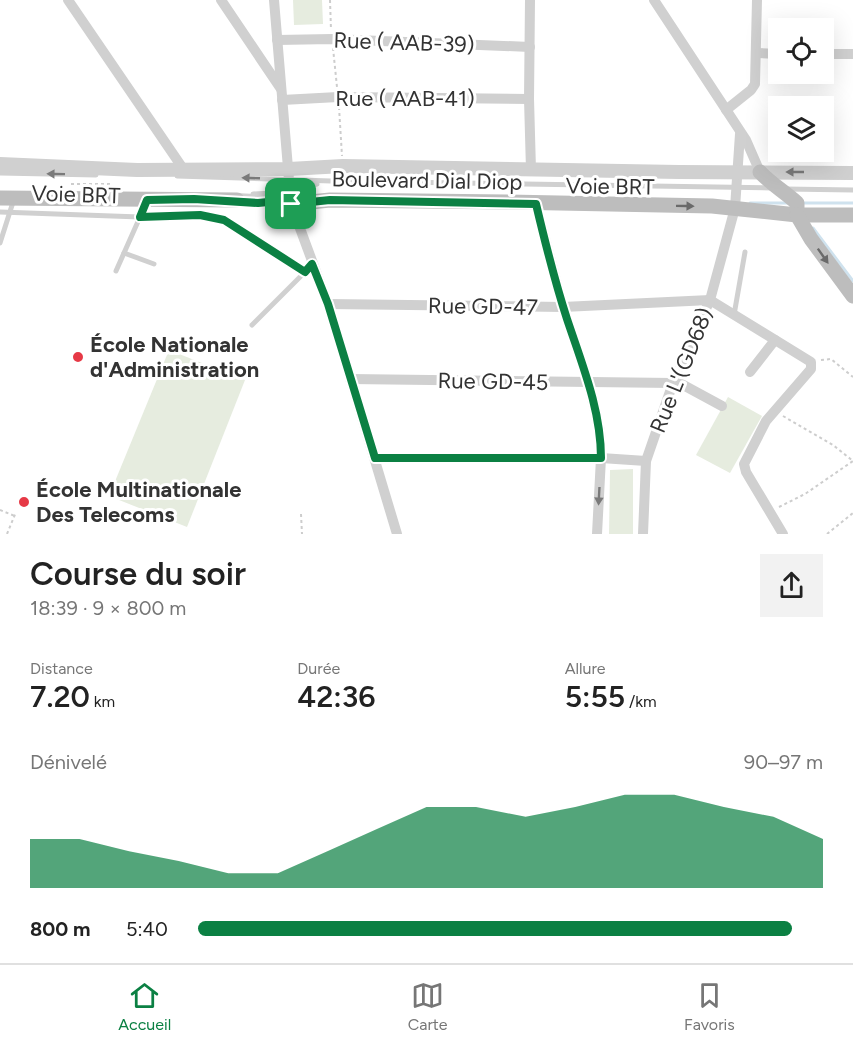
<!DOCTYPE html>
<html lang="fr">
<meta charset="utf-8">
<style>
:root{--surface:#fff;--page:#f2f2f2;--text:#222;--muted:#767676;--line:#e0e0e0;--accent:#0b8043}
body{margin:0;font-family:Figtree,sans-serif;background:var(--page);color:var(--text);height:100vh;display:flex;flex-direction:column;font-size:22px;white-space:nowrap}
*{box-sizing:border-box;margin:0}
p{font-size:20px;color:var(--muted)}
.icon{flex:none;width:33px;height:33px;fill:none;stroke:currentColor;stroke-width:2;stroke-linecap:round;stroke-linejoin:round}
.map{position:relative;height:534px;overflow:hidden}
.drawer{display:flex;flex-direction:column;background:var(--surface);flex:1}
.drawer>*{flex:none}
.tools{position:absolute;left:768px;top:18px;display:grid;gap:12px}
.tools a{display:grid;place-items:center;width:66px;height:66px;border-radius:0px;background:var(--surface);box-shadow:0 6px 24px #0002;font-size:30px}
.pin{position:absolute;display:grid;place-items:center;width:51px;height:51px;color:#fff;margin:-26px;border-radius:12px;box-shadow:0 3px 9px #0006}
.round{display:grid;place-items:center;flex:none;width:63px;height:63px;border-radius:0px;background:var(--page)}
.overview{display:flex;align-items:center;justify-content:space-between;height:102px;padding:0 30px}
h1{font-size:33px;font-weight:600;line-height:45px}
.figures{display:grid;grid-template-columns:repeat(3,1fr);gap:9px;height:102px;padding:6px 30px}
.figures div{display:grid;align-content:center}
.figures b{font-size:30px;font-weight:600}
.figures small{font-size:16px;font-weight:400}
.figures p{font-size:16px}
.chart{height:168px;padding:12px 30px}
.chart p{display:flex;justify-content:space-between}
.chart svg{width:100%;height:108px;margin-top:6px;fill:var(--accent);opacity:.7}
ul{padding:0 30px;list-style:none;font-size:20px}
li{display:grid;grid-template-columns:96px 72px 1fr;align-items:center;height:45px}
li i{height:15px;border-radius:8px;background:var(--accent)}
.tab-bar{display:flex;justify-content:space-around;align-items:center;height:84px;border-top:2px solid var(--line);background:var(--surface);font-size:16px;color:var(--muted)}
.tab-bar a{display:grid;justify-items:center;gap:3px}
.tab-bar .selected{color:var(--accent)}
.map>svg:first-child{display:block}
.green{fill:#e6ecdf}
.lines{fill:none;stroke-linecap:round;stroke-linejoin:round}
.stream{stroke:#cfe2ee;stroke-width:3}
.path{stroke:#cdcdcd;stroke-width:2;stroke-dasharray:3 3;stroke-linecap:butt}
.service{stroke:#d0d0d0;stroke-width:5}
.minor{stroke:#d0d0d0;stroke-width:10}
.tertiary{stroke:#d0d0d0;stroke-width:14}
.secondary{stroke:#bdbdbd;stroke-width:15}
.oneway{fill:#7a7a7a}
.oneway2{fill:#6a6a6a}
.route-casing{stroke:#fff;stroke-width:12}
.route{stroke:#0b8043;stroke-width:8}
.poi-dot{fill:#e63946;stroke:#fff;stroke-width:2}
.labels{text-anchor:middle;stroke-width:6;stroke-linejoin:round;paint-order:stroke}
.street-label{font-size:22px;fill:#333;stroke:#fff}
.poi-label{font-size:22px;font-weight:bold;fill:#333;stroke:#fff;text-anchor:start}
</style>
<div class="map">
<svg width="853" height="534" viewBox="0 0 853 534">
<rect width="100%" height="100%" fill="#fff"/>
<g class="green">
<polygon points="293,0 322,0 323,24 294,25"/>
<polygon points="169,350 245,380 187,527 109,496"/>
<polygon points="728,397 762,416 730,473 696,455"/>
<polygon points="633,469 633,534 609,534 610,470"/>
</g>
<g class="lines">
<g class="stream">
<polyline points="750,203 788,203"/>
<polyline points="801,203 853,203"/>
<polyline points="813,228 853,281"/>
</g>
<g class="path">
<polyline points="330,0 331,30"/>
<polyline points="333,48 337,87"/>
<polyline points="339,107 342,156"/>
<polyline points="71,184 110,184"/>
<polyline points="821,360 831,359 853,377"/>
<polyline points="783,416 833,445 853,461"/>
<polyline points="779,507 805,494 853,461"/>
<polyline points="0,510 15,516"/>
<polyline points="301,514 302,534"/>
<polyline points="7,534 16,512"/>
<polyline points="827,534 853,513"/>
</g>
<g class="service">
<polyline points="0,173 96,175"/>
<polyline points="177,176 331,181 773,188"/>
<polyline points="786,189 853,190"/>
<polyline points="253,194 273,193 317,184"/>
<polyline points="0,212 140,217 146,200"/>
<polyline points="0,243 14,199"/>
<polyline points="124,253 154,264"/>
<polyline points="116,271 140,217 200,215 224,220 305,272"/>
<polyline points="734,315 745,252"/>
<polyline points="252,325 306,271"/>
</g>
<g class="minor">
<polyline points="68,0 184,170"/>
<polyline points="221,0 281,89"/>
<polyline points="274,0 291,204 328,304 397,534"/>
<polyline points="530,0 529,99 531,170"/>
<polyline points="654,0 746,140 760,172"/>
<polyline points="277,40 332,39 530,47"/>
<polyline points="756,53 778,54"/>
<polyline points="824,54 853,54"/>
<polyline points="282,100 338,97 529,99"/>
<polyline points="726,110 751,90 755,84 757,0"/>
<polyline points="536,204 563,307 588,382 600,431 601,458 597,534"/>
<polyline points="328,304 563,307 710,300 811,362 811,369 766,421 744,464 746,472 783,534"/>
<polyline points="750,372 775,340"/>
<polyline points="350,379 673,383"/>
<polyline points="674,380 722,406"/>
<polyline points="375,458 601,458 646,461"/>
<polyline points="643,534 646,461 674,380 710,300 735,208 740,134"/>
</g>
<g class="tertiary">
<polyline points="0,164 137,170 289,169 343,166 679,172 853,173"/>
<path d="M237,200C255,202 273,200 291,204"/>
</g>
<g class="secondary">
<path d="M760,172C771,184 785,192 797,203V215"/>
<polyline points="0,198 237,200"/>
<polyline points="291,204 330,200 507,202 712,206 797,215 853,215"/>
<polyline points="797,215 811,239 853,296"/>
</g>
</g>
<defs><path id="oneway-solid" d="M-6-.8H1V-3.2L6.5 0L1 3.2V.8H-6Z" transform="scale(1.5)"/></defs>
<g class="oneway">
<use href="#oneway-solid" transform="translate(795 172) rotate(180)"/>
<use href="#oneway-solid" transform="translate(56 174) rotate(-179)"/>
<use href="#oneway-solid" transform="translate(251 178) rotate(-178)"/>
<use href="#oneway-solid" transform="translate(599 496) rotate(93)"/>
</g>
<g class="oneway2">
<use href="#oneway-solid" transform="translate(685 206) rotate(1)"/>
<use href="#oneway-solid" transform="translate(823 256) rotate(55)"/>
</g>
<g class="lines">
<g class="route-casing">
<path id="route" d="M194,199L258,203L278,201L291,204L330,200L536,204C545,242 555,282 567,319C582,364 601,410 601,458H375L328,304L312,264L305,272L224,220L200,215L140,217L147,200Z"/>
</g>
<use href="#route" class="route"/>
</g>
<g class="poi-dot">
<circle cx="78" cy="357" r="6"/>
<circle cx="24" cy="502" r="6"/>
</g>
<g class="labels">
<g class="street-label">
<text transform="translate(404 42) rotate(2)" y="8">Rue ( AAB-39)</text>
<text x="405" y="106">Rue ( AAB-41)</text>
<text transform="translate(427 180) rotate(1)" y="8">Boulevard Dial Diop</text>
<text transform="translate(610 186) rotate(1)" y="8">Voie BRT</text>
<text transform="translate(76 194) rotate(2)" y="8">Voie BRT</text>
<text transform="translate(483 306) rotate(1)" y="8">Rue GD-47</text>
<text transform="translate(681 370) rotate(-68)" y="8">Rue L'(GD68)</text>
<text transform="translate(493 381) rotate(1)" y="8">Rue GD-45</text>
</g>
<g class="poi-label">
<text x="90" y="352">École Nationale<tspan x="90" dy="25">d'Administration</tspan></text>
<text x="36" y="497">École Multinationale<tspan x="36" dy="25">Des Telecoms</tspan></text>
</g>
</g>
</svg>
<div class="tools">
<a><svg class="icon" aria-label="locate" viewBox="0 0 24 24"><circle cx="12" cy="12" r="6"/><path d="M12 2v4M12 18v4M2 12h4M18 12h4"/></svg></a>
<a><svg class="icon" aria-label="layers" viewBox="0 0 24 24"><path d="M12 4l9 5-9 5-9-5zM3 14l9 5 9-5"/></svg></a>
</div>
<div class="pin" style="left:291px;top:204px;background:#1e9e55"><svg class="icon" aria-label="arrive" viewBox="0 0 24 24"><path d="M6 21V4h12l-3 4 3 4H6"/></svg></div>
</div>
<section class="drawer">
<div class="overview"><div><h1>Course du soir</h1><p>18:39 · 9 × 800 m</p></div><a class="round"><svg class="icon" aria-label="share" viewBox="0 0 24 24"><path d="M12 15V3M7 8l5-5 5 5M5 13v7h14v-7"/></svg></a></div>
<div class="figures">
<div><p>Distance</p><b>7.20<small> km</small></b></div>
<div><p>Durée</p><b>42:36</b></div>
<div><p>Allure</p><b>5:55<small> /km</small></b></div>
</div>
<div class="chart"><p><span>Dénivelé</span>90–97 m</p>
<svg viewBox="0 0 160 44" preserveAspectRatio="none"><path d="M0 44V24L10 24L20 29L30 33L40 38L50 38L60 29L70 20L80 11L90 11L100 15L110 11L120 6L130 6L140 11L150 15L160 24V44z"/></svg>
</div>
<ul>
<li><b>800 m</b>5:40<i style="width:95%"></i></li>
</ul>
</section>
<nav class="tab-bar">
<a class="selected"><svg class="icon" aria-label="home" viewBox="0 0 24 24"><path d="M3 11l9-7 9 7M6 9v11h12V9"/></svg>Accueil</a>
<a><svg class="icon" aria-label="map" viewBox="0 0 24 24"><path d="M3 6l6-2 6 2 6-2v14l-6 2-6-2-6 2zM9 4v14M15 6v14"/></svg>Carte</a>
<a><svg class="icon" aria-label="saved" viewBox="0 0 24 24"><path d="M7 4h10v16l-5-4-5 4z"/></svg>Favoris</a>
</nav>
